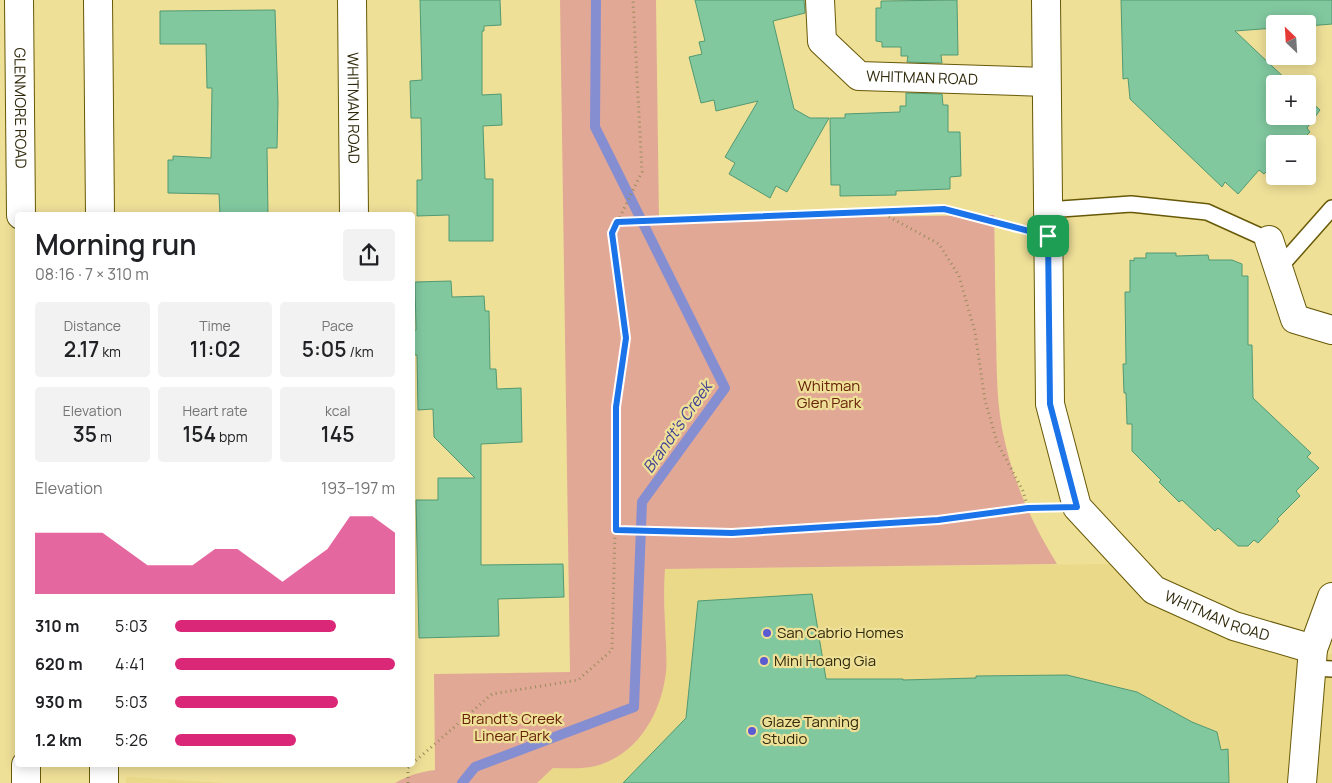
<!DOCTYPE html>
<meta charset="utf-8">
<style>
:root{--surface:#fff;--page:#f2f2f2;--text:#202124;--muted:#757577;--accent:#db2777}
body{margin:0;font-family:Manrope,sans-serif;background:var(--page);color:var(--text);height:100vh;display:flex;flex-direction:column;font-size:19px;white-space:nowrap}
*{box-sizing:border-box;margin:0}
p{font-size:16px;color:var(--muted)}
.icon{flex:none;width:28px;height:28px;fill:none;stroke:currentColor;stroke-width:2;stroke-linecap:round;stroke-linejoin:round}
.map{position:relative;flex:1;overflow:hidden}
.panel{position:absolute;left:15px;top:212px;width:400px;height:555px;display:flex;flex-direction:column;background:var(--surface);border-radius:5px;box-shadow:0 2px 12px #0003}
.panel>*{flex:none}
.needle{width:32px;rotate:335deg}
.fabs{position:absolute;left:1266px;top:15px;display:grid;gap:10px}
.fabs a{display:grid;place-items:center;width:50px;height:50px;border-radius:5px;background:var(--surface);box-shadow:0 2px 12px #0003;font-size:25px}
.pin{position:absolute;display:grid;place-items:center;width:42px;height:42px;color:#fff;margin:-21px;border-radius:10px;box-shadow:0 2px 8px #0006}
.round{display:grid;place-items:center;flex:none;width:52px;height:52px;border-radius:5px;background:var(--page)}
.headline{display:flex;align-items:center;justify-content:space-between;height:85px;padding:0 20px}
h1{font-size:28px;font-weight:600;line-height:38px}
.stats{display:grid;grid-template-columns:repeat(3,1fr);gap:8px;height:85px;padding:5px 20px}
.stats div{display:grid;align-content:center;border-radius:5px;background:var(--page);text-align:center}
.stats b{font-size:21px;font-weight:600}
.stats small{font-size:14px;font-weight:400}
.stats p{font-size:14px}
.chart{height:140px;padding:10px 20px}
.chart p{display:flex;justify-content:space-between}
.chart svg{width:100%;height:90px;margin-top:5px;fill:var(--accent);opacity:.7}
ul{padding:0 20px;list-style:none;font-size:16px}
li{display:grid;grid-template-columns:80px 60px 1fr;align-items:center;height:38px}
li i{height:12px;border-radius:6px;background:var(--accent)}
.map>svg:first-child{display:block}
.built{fill:#e9d988}
.green{fill:#e2a896}
.lines{fill:none;stroke-linecap:round;stroke-linejoin:round}
.stream{stroke:#868ed2;stroke-width:10}
.building{fill:#81c89f;stroke:#529972}
.lane-casing{stroke:#675907;stroke-width:18}
.street-casing{stroke:#675907;stroke-width:30}
.secondary-casing{stroke:#675907;stroke-width:30}
.path{stroke:#978c58;stroke-width:3;stroke-dasharray:1 4;stroke-linecap:butt}
.lane{stroke:#fff;stroke-width:15}
.street{stroke:#fff;stroke-width:28}
.secondary{stroke:#fff;stroke-width:28}
.route-casing{stroke:#fff;stroke-width:10}
.route{stroke:#1a73e8;stroke-width:6}
.poi-dot{fill:#5a5ad2;stroke:#efe098;stroke-width:2}
.labels{text-anchor:middle;stroke-width:4.5;stroke-linejoin:round;paint-order:stroke}
.street-label{font-size:15px;fill:#302a0c;stroke:#efe098}
.park-label{font-size:15px;fill:#662108;stroke:#efe098}
.poi-label{font-size:15px;fill:#302a0c;stroke:#efe098;text-anchor:start}
.water-label{font-size:16px;font-style:italic;fill:#414394;stroke:#efe098}
</style>
<div class="map">
<svg width="1332" height="783" viewBox="0 0 1332 783">
<rect width="100%" height="100%" fill="#efe098"/>
<g class="built">
<polygon points="1112,564 1322,655 1332,654 1332,783 537,783 553,768 589,767 606,762 622,754 635,743 666,671 664,569"/>
<polygon points="126,777 225,783 126,783"/>
</g>
<path class="green" d="M560,0H656L659,220L994,215C995,254 995,294 996,333C997,370 996,406 1005,442C1015,486 1033,525 1057,564L665,569C663,594 665,620 666,645C666,654 667,663 666,672C661,715 636,758 591,767C579,769 565,768 553,768L537,783H395C409,775 420,772 435,770L434,674L570,672Z"/>
<g class="lines">
<polyline class="stream" points="462,783 475,767 634,707 642,502 725,388 595,127 596,0"/>
</g>
<g class="building">
<polygon points="420,0 500,0 501,25 484,26 484,31 482,31 482,95 501,94 502,125 483,126 485,179 493,179 493,241 449,241 449,215 417,216 417,180 422,180 421,118 411,118 410,81 422,80"/>
<polygon points="695,0 804,0 805,13 773,21 794,109 810,118 829,118 787,192 776,186 770,198 729,174 735,163 725,157 758,101 716,111 714,100 701,103 689,57 702,54 699,42 705,41"/>
<polygon points="957,0 958,55 941,55 942,63 907,62 908,56 901,56 901,47 882,47 882,42 876,41 876,8 881,8 881,1"/>
<polygon points="1121,0 1332,0 1332,24 1308,26 1308,24 1275,24 1275,28 1235,31 1291,84 1275,84 1275,116 1308,116 1308,99 1320,110 1307,128 1310,132 1298,144 1275,144 1275,163 1264,174 1259,170 1238,194 1225,182 1222,187 1130,99 1128,78 1123,79"/>
<polygon points="275,10 278,103 277,148 267,148 268,215 220,215 219,194 168,193 168,160 173,160 173,156 211,158 212,88 207,88 206,44 160,44 160,11"/>
<polygon points="906,93 942,94 943,105 948,105 948,132 960,132 961,176 950,177 950,189 896,191 896,195 840,196 840,185 831,185 830,118 845,118 845,114 900,112 900,106 906,106"/>
<polygon points="1146,253 1176,253 1176,256 1208,255 1209,260 1232,260 1242,264 1242,276 1248,276 1248,345 1252,345 1253,398 1311,453 1307,457 1319,468 1296,491 1300,496 1277,519 1279,521 1258,543 1254,540 1248,546 1238,546 1218,528 1215,531 1182,500 1179,502 1159,482 1161,480 1132,451 1132,424 1127,424 1126,393 1124,393 1123,364 1126,364 1125,292 1130,292 1130,260 1134,261 1134,258 1146,258"/>
<polygon points="451,281 452,297 484,296 485,311 489,311 490,369 496,369 497,389 521,388 522,442 481,444 481,565 563,564 564,597 498,599 499,636 419,638 416,500 438,500 438,478 475,478 434,437 433,409 418,410 417,355 413,355 412,339 412,330 416,330 415,282"/>
<polygon points="812,594 826,679 903,679 903,680 976,678 976,676 1067,675 1137,692 1192,722 1217,732 1221,750 1228,749 1229,783 623,783 686,718 698,601"/>
</g>
<g class="lines">
<g class="lane-casing">
<g id="lane">
<polyline points="1047,210 1131,204 1207,212 1269,240"/>
<polyline points="1278,269 1332,208"/>
<polyline points="1312,668 1332,669"/>
</g>
</g>
<g class="street-casing">
<g id="street">
<path id="s1" d="M352,0L354,215"/>
<path id="s2" d="M820,0L822,41L859,76L1046,82"/>
<path id="s3" d="M1046,0L1050,404L1077,507L1154,590L1234,626L1313,649"/>
<polyline points="1269,240 1295,319 1332,330"/>
<polyline points="1302,783 1313,649 1332,597"/>
</g>
</g>
<g class="secondary-casing">
<g id="secondary">
<path id="s4" d="M19,0L21,215"/>
<polyline points="98,0 100,215"/>
<polyline points="26,765 26,783"/>
<polyline points="104,765 104,783"/>
</g>
</g>
<g class="path">
<polyline points="880,212 939,244 959,276 975,332 985,400 997,442 1023,491 1028,508"/>
<polyline points="617,222 944,209 1018,228"/>
<polyline points="615,530 732,533 938,520 1028,508 1047,508"/>
<polyline points="412,764 492,694 578,680 612,650 615,530 616,407 626,338 612,233 642,172 633,0"/>
<polyline points="408,783 408,768 411,765"/>
</g>
<use href="#lane" class="lane"/>
<use href="#street" class="street"/>
<use href="#secondary" class="secondary"/>
</g>
<g class="lines">
<g class="route-casing">
<polygon id="route" points="944,209 1048,236 1050,404 1077,507 1028,508 938,520 732,533 616,530 616,407 626,338 612,233 617,222"/>
</g>
<use href="#route" class="route"/>
</g>
<g class="poi-dot">
<circle cx="767" cy="633" r="5"/>
<circle cx="764" cy="661" r="5"/>
<circle cx="752" cy="731" r="5"/>
</g>
<g class="labels">
<g class="street-label">
<text dy="5" stroke="none"><textPath href="#s2" startOffset="155">WHITMAN ROAD</textPath></text>
<text dy="5" stroke="none"><textPath href="#s1" startOffset="108">WHITMAN ROAD</textPath></text>
<text dy="5" stroke="none"><textPath href="#s4" startOffset="108">GLENMORE ROAD</textPath></text>
<text dy="5" stroke="none"><textPath href="#s3" startOffset="692">WHITMAN ROAD</textPath></text>
</g>
<g class="park-label">
<text x="829" y="391">Whitman<tspan x="829" dy="17">Glen Park</tspan></text>
<text x="512" y="724">Brandt's Creek<tspan x="512" dy="17">Linear Park</tspan></text>
</g>
<g class="poi-label">
<text x="777" y="638">San Cabrio Homes</text>
<text x="774" y="666">Mini Hoang Gia</text>
<text x="762" y="727">Glaze Tanning<tspan x="762" dy="17">Studio</tspan></text>
</g>
<g class="water-label">
<text transform="translate(677 427) rotate(-55)" y="6">Brandt's Creek</text>
</g>
</g>
</svg>
<div class="fabs">
<a><svg class="needle" viewBox="-14 -14 28 28"><path d="M0-13l5 13h-10z" fill="#e53935"/><path d="M0 13l5-13h-10z" fill="#757577"/></svg></a>
<a>+</a>
<a>−</a>
</div>
<div class="pin" style="left:1048px;top:236px;background:#1e9e55"><svg class="icon" aria-label="arrive" viewBox="0 0 24 24"><path d="M6 21V4h12l-3 4 3 4H6"/></svg></div>
<section class="panel">
<div class="headline"><div><h1>Morning run</h1><p>08:16 · 7 × 310 m</p></div><a class="round"><svg class="icon" aria-label="share" viewBox="0 0 24 24"><path d="M12 15V3M7 8l5-5 5 5M5 13v7h14v-7"/></svg></a></div>
<div class="stats">
<div><p>Distance</p><b>2.17<small> km</small></b></div>
<div><p>Time</p><b>11:02</b></div>
<div><p>Pace</p><b>5:05<small> /km</small></b></div>
</div>
<div class="stats">
<div><p>Elevation</p><b>35<small> m</small></b></div>
<div><p>Heart rate</p><b>154<small> bpm</small></b></div>
<div><p>kcal</p><b>145</b></div>
</div>
<div class="chart"><p><span>Elevation</span>193–197 m</p>
<svg viewBox="0 0 160 44" preserveAspectRatio="none"><path d="M0 44V14L10 14L20 14L30 14L40 22L50 30L60 30L70 30L80 22L90 22L100 30L110 38L120 30L130 22L140 6L150 6L160 14V44z"/></svg>
</div>
<ul>
<li><b>310 m</b>5:03<i style="width:73%"></i></li>
<li><b>620 m</b>4:41<i style="width:100%"></i></li>
<li><b>930 m</b>5:03<i style="width:74%"></i></li>
<li><b>1.2 km</b>5:26<i style="width:55%"></i></li>
</ul>
</section>
</div>
